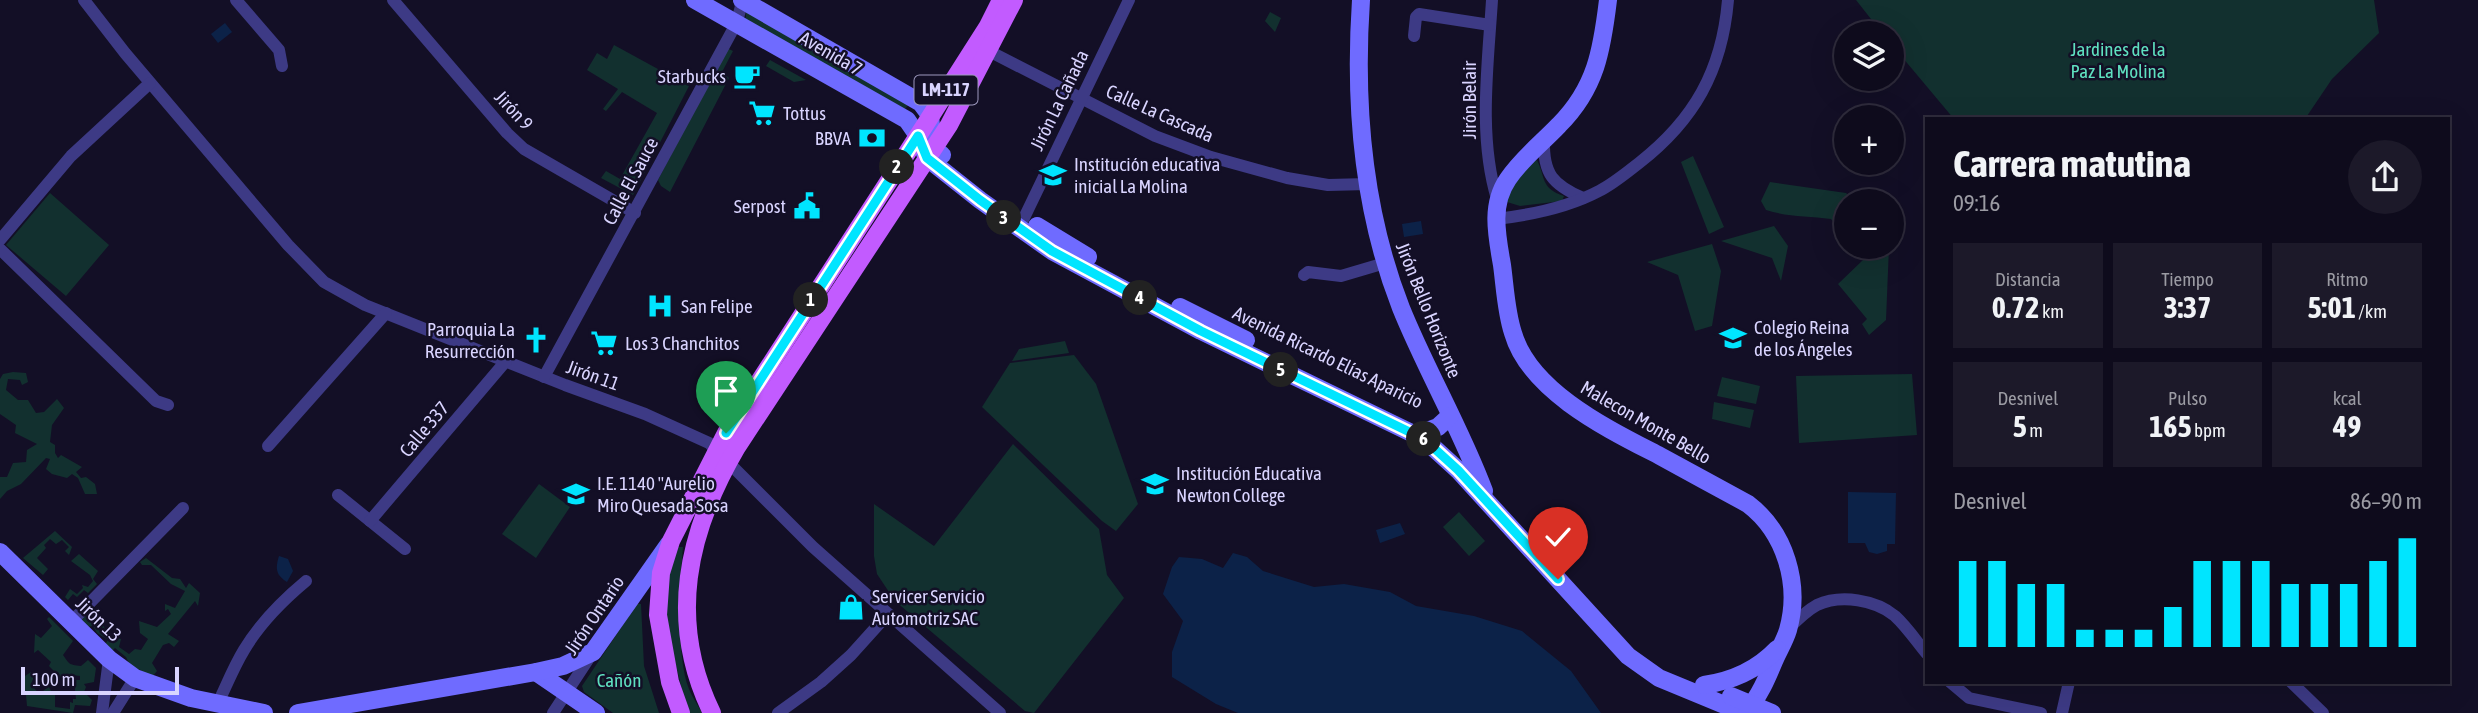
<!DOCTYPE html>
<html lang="es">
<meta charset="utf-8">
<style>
:root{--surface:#0e0b1c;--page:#1c1929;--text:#f1f3f6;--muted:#9b9ba3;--line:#2e2b3b;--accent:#00e5ff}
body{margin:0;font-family:"Asap Condensed",sans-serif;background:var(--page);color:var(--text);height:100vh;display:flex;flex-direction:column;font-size:26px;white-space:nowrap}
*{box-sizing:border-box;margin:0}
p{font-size:23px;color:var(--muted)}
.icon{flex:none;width:38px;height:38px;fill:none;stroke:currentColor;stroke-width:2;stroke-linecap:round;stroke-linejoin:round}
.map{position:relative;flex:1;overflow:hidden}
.drawer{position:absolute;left:1925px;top:117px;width:525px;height:567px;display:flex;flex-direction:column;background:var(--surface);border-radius:0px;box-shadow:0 7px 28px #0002,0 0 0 2px var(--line)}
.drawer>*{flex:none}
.tools{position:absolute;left:1834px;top:21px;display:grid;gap:14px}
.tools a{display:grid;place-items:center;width:70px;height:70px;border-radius:50%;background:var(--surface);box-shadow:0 7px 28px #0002,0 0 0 2px var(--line);font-size:35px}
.scale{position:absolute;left:21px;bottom:18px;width:158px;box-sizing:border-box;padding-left:7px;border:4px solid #d9d4ff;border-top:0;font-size:19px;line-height:24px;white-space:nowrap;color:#d9d4ff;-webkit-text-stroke:5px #130f26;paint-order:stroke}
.pin{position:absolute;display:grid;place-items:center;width:60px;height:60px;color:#fff;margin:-72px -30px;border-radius:50% 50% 50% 0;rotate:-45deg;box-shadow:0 0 7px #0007}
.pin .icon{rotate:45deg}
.km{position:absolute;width:35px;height:35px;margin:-18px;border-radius:50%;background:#222;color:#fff;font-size:19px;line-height:35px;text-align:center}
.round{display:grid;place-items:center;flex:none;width:74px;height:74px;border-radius:37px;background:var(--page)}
.summary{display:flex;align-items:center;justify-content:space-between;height:119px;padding:0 28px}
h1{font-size:38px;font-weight:700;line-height:52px}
.metrics{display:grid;grid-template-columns:repeat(3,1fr);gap:10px;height:119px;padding:7px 28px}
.metrics div{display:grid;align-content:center;border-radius:0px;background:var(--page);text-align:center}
.metrics b{font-size:30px;font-weight:700}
.metrics small{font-size:19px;font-weight:400}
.metrics p{font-size:19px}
.chart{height:196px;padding:14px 28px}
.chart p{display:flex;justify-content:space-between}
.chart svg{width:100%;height:126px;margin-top:7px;stroke:var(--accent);stroke-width:6}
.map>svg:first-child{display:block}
.green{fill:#12302f}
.water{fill:#0c2248}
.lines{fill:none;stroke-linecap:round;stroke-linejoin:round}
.street{stroke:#3d3a85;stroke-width:12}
.secondary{stroke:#6f6bff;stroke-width:18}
.primary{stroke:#c25bff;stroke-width:18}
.route-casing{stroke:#fff;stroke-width:14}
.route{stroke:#00e5ff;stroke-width:9}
.labels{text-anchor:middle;stroke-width:5;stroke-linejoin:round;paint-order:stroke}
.shield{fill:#130f26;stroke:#9e99be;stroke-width:2}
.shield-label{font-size:18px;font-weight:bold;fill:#d9d4ff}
.park-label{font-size:19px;fill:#5fe0c0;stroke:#130f26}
.street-label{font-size:19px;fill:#d9d4ff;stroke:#130f26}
.poi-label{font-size:19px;fill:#d9d4ff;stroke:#130f26;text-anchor:start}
</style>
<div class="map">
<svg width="2478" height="713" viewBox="0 0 2478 713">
<rect width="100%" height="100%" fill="#130f26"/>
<g class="green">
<polygon points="1856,0 2374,0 2379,33 2332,79 2305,119 1954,119 1892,45 1892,33 1882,33"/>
<polygon points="745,8 910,103 905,109 743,21 746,17"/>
<polygon points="1270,12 1281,18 1275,32 1265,21"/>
<polygon points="614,45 689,86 633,195 601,178 606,171 620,179 657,113 622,92 606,111 603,109 618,89 587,70 597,53 607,59"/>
<polygon points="727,48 733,51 722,72 729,78 670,192 661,186 658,180"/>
<polygon points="770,60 806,80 794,82 766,66"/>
<polygon points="1693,156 1724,227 1709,234 1681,162"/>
<path d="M1537,160C1546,178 1540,188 1564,196L1562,201L1520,206L1507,202L1506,197L1529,164Z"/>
<path d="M1770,182L1846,193L1854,201H1846V238L1831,219C1808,216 1787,217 1766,210L1761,201Z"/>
<polygon points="50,193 109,245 66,296 6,245"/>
<polygon points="1774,226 1788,246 1781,281 1772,258 1721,241"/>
<polygon points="1712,244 1721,271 1712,326 1695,331 1678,275 1647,262"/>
<polygon points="1853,247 1889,247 1886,320 1869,335 1862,324 1867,319 1838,284 1863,260"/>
<polygon points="1065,341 1069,353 1012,361 1019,349"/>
<polygon points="1074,355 1096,384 1138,504 1116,531 1102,521 982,407 1010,363"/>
<polygon points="13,372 26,373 28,382 22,385 20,380 8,379 6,390 18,400 28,400 36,413 44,412 57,399 64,408 52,425 50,442 55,445 55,453 58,458 61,455 82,467 76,472 81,478 86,477 95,484 97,494 85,494 78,478 72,474 67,478 52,474 46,469 50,459 46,458 21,484 7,491 0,499 0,477 7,477 13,463 26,462 27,450 37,444 15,433 16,425 0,414 0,379 3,374"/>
<polygon points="1912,374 1917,435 1799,443 1796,376"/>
<polygon points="1722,377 1760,386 1756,404 1717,396"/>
<polygon points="1714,402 1754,410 1750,428 1712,419"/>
<polygon points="1013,444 1099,529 1107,575 1124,598 1034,713 1025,711 895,601 877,574 874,556 874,504 934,546"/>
<polygon points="539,484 570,507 536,558 502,534"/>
<polygon points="1459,512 1485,541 1469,556 1443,527"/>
<polygon points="55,531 72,547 69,555 65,551 69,547 62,540 56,544 50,539 44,545 46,548 37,558 48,569 43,575 23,558"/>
<path d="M677,547H683C680,582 676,657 689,689C692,697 698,705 702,713H689L687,710L665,621L664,583Z"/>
<polygon points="79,554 98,571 93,579 97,584 88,593 84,590 77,597 73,594 68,600 65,597 70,589 77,594 83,588 82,585 88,587 93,581 90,575 71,561"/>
<polygon points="146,558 172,578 180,579 186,588 189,583 200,593 198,606 195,601 168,634 179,641 174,647 169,643 163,645 152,663 157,671 151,678 142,675 141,670 132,669 126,657 115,648 109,654 104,646 108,640 97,633 93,626 87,627 79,619 86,611 96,612 93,618 103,624 107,635 121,639 119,647 129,654 135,649 141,650 148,639 140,633 139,621 157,627 171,614 168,609 165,611 165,604 175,608 185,591 171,584 151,565 142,565 140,562"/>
<polygon points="637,604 641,604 644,666 659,713 613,713 584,692 582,686"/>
<path d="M49,617L73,641L63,655C69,663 68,665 81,666L88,660L96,668L94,682L84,684L86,687L84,692L92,700L90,706L75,705L73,713L27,706L26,695L23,693L25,676L31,672L35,674L31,684L39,694L47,688L44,686L47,683L51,691L55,692V707L70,709V702L73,703V699H76L74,680H80V676L65,674L62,679L49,666L51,662L38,650L34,653L35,634L41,638L52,626L47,619Z"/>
</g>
<g class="water">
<polygon points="225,23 232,32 218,43 211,34"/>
<polygon points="1421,221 1423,234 1404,237 1402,224"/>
<polygon points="1848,492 1896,493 1895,544 1887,544 1887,551 1877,554 1869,552 1865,543 1848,543"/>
<polygon points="1400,523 1405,534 1380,543 1376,530"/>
<polygon points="1233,553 1247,557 1263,571 1314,587 1344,584 1390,592 1416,606 1474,616 1522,631 1571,671 1601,713 1238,713 1216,704 1172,677 1172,652 1183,621 1163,594 1172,567 1179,557 1202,559 1223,568"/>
<path d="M279,556L288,559L293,571L287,582C276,575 275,569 279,556Z"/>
</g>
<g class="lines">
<g class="street">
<polyline points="84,0 125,53 288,245 324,282 365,305 565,385 645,414 709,443 813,547 1000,713"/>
<polyline points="236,0 279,50 282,66"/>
<polyline points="393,0 507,133 524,149 635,213"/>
<path d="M1492,0C1488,65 1478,136 1497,199"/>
<polyline points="1414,36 1416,17 1419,14 1490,25"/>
<polyline points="983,48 1155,136 1211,157 1287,178 1328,185 1368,184"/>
<path d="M1544,140C1543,174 1553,185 1583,198"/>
<polyline points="1024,218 1129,0"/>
<path d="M1496,219C1531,215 1567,208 1599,191C1613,184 1626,173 1639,163C1694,120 1722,71 1728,0"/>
<polyline points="0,240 71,156 150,83"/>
<polyline points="0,249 156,401 168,405"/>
<polyline points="1304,275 1308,272 1341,276 1385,263"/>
<polyline points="544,377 737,22 741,6 739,0"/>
<polyline points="268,446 386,313"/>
<polyline points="338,495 405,549"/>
<polyline points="370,521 506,361"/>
<polyline points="71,622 183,508"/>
<path d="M1788,629C1797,620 1806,611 1817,605C1841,594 1876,600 1895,616C1907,627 1917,642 1927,654"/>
<polyline points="1950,682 1969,698 2041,713"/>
<polyline points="2291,682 2323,713"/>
<path d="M217,705C226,687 233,668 244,650C260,623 282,601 306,581"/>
<polyline points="102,713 109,659"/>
<polyline points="113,713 135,678"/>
<polyline points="553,713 593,652"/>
<polyline points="778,713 821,682 851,655 888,614"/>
<polyline points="2062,713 2069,682"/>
</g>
<g class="secondary">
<polyline points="695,0 907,120 918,136 927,158 980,200 1052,251 1201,331 1424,439 1458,470 1628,656 1659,678 1744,713"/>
<polyline points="742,0 921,103 930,115 933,148 942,155"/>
<path d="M1361,0C1354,103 1363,211 1401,308C1426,370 1461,429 1484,491"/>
<path d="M1608,0C1602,50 1596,88 1559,125C1542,143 1522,158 1508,179C1490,205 1497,236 1502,265C1505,287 1506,312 1513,333C1530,392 1610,430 1660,456C1689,472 1719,488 1748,504C1785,532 1801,584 1788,630C1785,640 1779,650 1775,659C1767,678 1760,695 1747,711"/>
<polyline points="1037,226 1088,257"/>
<polyline points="1180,307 1246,340"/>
<polyline points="1430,430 1438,427 1450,416"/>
<polyline points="0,552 109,659 135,678 191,698 264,713"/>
<polyline points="536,672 596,713"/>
<path d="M1704,685C1732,681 1758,669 1777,649"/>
<polyline points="1731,696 1772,713"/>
<polyline points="298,713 536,672 563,666 593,652 669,544"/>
</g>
<g class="primary">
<polyline points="681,713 670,682 658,615 661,573 671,541 726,433 925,125 988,26 1001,0"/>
<path d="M712,713C667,621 687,532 737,447L949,125L1014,0"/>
</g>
</g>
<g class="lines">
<g class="route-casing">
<polyline id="route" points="726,433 918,136 927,158 980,200 1052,251 1201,331 1424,439 1458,470 1558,579"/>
</g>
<use href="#route" class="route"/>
</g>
<defs>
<g id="cafe-bare" transform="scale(2.1)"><path d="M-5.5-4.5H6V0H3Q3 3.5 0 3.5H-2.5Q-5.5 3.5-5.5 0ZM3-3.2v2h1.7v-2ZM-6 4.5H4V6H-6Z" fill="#00e5ff" stroke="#130f26" stroke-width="2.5" paint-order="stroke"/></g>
<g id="supermarket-bare" transform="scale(2.1)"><path d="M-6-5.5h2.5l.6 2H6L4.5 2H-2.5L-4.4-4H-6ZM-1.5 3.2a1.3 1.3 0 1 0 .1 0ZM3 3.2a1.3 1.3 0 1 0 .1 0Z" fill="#00e5ff" stroke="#130f26" stroke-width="2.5" paint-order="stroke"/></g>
<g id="bank-bare" transform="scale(2.1)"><path d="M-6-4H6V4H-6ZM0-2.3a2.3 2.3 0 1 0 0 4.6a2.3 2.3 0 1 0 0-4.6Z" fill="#00e5ff" stroke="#130f26" stroke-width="2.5" paint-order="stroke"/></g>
<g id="school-bare" transform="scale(2.1)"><path d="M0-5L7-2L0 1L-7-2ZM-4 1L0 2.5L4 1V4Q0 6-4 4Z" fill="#00e5ff" stroke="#130f26" stroke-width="2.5" paint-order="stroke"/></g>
<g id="civic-bare" transform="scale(2.1)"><path d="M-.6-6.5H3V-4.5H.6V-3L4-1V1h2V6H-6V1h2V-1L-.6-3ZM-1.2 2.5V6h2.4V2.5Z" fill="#00e5ff" stroke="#130f26" stroke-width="2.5" paint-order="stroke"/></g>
<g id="hospital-bare" transform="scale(2.1)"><path d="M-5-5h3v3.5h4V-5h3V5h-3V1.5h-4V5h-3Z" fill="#00e5ff" stroke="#130f26" stroke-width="2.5" paint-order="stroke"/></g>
<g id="church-bare" transform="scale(2.1)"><path d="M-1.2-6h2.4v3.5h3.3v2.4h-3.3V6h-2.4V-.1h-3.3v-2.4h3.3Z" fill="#00e5ff" stroke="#130f26" stroke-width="2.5" paint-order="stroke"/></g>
<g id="shop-bare" transform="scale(2.1)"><path d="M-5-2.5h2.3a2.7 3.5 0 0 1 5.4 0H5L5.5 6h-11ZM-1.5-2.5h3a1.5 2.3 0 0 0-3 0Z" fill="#00e5ff" stroke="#130f26" stroke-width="2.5" paint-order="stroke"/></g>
</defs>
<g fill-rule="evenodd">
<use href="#cafe-bare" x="747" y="76"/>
<use href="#supermarket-bare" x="762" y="113"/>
<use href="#bank-bare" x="872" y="138"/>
<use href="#school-bare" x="1053" y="175"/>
<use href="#civic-bare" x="807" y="206"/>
<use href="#hospital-bare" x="660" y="306"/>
<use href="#school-bare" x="1733" y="338"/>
<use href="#church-bare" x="536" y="340"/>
<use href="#supermarket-bare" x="604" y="343"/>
<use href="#school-bare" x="1155" y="484"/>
<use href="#school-bare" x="576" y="494"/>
<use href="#shop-bare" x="851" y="607"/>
</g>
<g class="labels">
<rect class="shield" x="914.5" y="75.5" width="63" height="29" rx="5"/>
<g class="shield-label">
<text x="946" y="96">LM-117</text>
</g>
<g class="park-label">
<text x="2118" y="56">Jardines de la<tspan x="2118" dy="22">Paz La Molina</tspan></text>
<text x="619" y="687">Cañón</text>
</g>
<g class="street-label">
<text transform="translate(831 53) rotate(30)" y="7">Avenida 7</text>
<text transform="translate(1059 100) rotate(-64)" y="7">Jirón La Cañada</text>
<text transform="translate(1469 100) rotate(-90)" y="7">Jirón Belair</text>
<text transform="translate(514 110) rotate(47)" y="7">Jirón 9</text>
<text transform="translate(1160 113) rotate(24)" y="7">Calle La Cascada</text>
<text transform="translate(630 181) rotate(-62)" y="7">Calle El Sauce</text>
<text transform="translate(1429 310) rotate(68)" y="7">Jirón Bello Horizonte</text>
<text transform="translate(1328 357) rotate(26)" y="7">Avenida Ricardo Elías Aparicio</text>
<text transform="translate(593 375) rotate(20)" y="7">Jirón 11</text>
<text transform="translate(1646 422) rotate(30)" y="7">Malecon Monte Bello</text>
<text transform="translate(424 429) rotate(-50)" y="7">Calle 337</text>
<text transform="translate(594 615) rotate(-56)" y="7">Jirón Ontario</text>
<text transform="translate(99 619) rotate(44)" y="7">Jirón 13</text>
</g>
<g class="poi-label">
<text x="726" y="83" text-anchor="end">Starbucks</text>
<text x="783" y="120">Tottus</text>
<text x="851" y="145" text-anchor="end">BBVA</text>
<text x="1074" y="171">Institución educativa<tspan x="1074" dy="22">inicial La Molina</tspan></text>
<text x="786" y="213" text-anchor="end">Serpost</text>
<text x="681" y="313">San Felipe</text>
<text x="1754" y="334">Colegio Reina<tspan x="1754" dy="22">de los Ángeles</tspan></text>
<text x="515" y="336" text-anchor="end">Parroquia La<tspan x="515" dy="22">Resurrección</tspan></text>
<text x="625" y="350">Los 3 Chanchitos</text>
<text x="1176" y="480">Institución Educativa<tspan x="1176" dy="22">Newton College</tspan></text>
<text x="597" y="490">I.E. 1140 "Aurelio<tspan x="597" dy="22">Miro Quesada Sosa</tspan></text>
<text x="872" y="603">Servicer Servicio<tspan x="872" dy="22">Automotriz SAC</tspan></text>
</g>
</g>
</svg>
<div class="tools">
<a><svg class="icon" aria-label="layers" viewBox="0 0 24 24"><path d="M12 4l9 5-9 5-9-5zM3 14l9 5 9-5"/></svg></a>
<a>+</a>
<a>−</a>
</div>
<div class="scale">100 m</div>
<div class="pin" style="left:726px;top:433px;background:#1e9e55"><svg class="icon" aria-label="arrive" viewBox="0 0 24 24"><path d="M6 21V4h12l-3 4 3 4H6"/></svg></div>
<div class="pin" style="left:1558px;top:579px;background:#d93025"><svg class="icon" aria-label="check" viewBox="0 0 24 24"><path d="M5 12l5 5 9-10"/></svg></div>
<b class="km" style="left:811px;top:300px">1</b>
<b class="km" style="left:897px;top:167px">2</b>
<b class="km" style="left:1004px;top:218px">3</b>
<b class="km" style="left:1140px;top:298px">4</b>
<b class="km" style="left:1281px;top:370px">5</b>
<b class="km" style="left:1424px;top:439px">6</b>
<section class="drawer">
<div class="summary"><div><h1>Carrera matutina</h1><p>09:16</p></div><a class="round"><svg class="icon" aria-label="share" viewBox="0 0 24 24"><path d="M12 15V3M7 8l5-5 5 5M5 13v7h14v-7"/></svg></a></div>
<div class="metrics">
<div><p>Distancia</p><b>0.72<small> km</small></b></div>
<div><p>Tiempo</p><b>3:37</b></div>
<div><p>Ritmo</p><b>5:01<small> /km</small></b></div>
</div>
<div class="metrics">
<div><p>Desnivel</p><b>5<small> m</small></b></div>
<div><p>Pulso</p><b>165<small> bpm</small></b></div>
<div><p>kcal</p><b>49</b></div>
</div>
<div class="chart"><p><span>Desnivel</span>86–90 m</p>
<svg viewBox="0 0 160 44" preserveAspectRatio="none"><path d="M5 44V14M15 44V14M25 44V22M35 44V22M45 44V38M55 44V38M65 44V38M75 44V30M85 44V14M95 44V14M105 44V14M115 44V22M125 44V22M135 44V22M145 44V14M155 44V6"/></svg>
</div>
</section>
</div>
